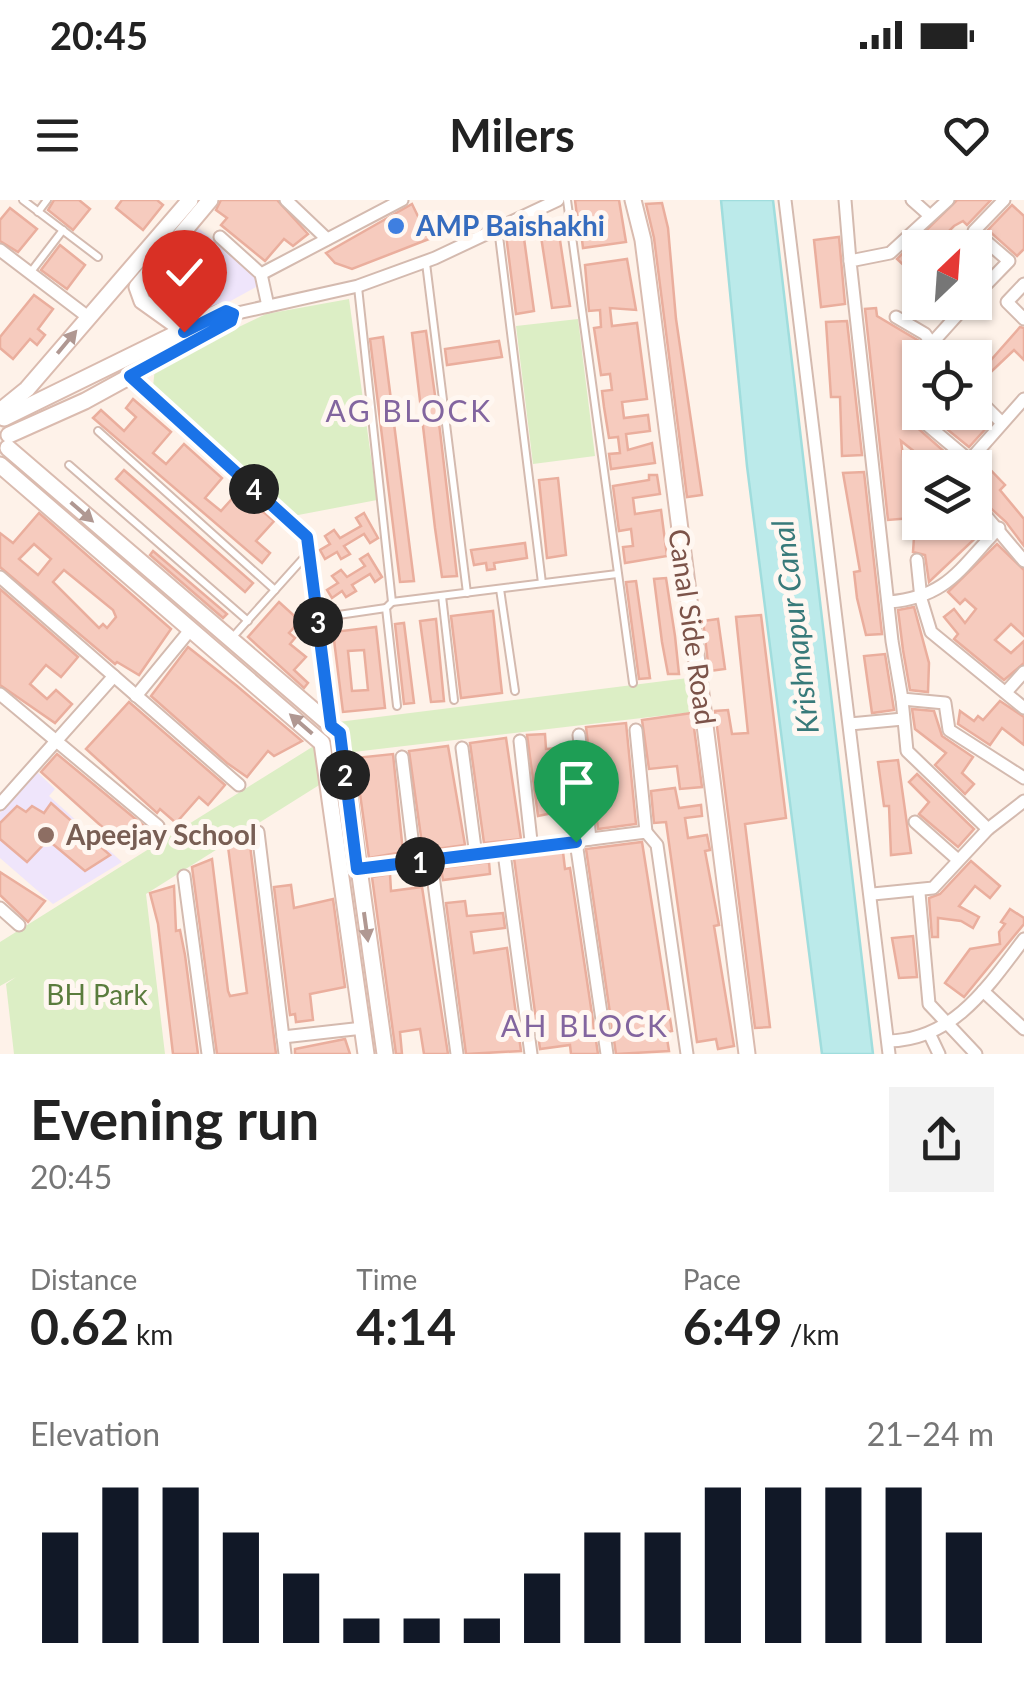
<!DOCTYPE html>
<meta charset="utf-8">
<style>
:root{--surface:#fff;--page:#f2f2f2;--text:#222;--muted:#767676;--accent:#111827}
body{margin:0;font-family:Lato,sans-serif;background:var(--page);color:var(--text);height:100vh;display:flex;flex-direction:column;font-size:38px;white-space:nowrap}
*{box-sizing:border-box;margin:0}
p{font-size:32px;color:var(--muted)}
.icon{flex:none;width:55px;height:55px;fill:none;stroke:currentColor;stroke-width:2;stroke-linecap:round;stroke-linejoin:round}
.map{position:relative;height:854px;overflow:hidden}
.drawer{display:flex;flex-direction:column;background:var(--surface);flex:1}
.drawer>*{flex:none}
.needle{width:65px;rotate:25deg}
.controls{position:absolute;left:902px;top:30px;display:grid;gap:20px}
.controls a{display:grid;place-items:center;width:90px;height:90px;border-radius:0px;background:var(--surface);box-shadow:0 2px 8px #0004;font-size:50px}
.pin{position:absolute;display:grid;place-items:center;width:85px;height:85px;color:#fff;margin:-102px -42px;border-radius:50% 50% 50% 0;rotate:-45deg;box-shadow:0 0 10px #0007}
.pin .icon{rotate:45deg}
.km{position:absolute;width:50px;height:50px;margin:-25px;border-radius:50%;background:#222;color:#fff;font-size:28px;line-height:50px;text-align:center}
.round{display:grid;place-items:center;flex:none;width:105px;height:105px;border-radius:0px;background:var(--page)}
.head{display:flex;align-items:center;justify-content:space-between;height:170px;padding:0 30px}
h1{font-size:55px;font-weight:700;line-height:75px}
.stats{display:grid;grid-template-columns:repeat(3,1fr);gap:15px;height:170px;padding:10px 30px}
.stats div{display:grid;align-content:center}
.stats b{font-size:50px;font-weight:700}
.stats small{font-size:28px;font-weight:400}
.stats p{font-size:28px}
.chart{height:280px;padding:20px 30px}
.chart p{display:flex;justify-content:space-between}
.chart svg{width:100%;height:180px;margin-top:10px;stroke:var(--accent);stroke-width:6}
.status{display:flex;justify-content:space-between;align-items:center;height:70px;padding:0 50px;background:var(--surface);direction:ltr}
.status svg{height:28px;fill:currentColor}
header{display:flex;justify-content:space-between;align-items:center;height:130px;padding:0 30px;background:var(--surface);font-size:45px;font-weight:700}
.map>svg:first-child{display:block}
.education{fill:#efe5fb}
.green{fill:#dceec5}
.water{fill:#bbeaea;stroke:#a0dddd;stroke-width:2.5}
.building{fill:#f6cbbe;stroke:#eaae9d;stroke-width:2.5;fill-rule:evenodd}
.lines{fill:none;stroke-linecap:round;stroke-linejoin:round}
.lane-casing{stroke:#d4baaf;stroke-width:10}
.street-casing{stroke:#d4baaf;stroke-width:15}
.secondary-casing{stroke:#dabbaf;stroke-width:19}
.lane{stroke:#fff;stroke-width:6}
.street{stroke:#fff;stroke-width:11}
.secondary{stroke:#fff;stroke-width:15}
.oneway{fill:#b09892}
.route-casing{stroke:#fff;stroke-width:20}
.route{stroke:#1a73e8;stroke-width:12}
.shop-dot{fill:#3f7fe0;stroke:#fff7f1;stroke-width:4}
.education-dot{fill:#8d6e63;stroke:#fff7f1;stroke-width:4}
.labels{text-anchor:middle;stroke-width:10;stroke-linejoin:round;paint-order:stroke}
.shop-label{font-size:28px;font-weight:bold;fill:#366cbe;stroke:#fff7f1;text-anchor:start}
.street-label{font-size:28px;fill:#7c5349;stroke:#fff7f1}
.education-label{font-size:28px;font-weight:bold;fill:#785e54;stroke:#fff7f1;text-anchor:start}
.park-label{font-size:28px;fill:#5a7c3d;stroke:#fff7f1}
.neighbourhood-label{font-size:30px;letter-spacing:2.5px;fill:#82659f;stroke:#fff7f1}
.water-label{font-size:30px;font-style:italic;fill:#387a7a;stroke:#fff7f1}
</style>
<div class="status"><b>20:45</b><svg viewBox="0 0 49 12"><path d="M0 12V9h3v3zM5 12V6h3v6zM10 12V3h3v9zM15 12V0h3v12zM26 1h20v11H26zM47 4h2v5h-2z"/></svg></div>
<header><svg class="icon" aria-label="menu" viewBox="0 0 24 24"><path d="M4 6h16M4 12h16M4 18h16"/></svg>Milers<svg class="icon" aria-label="heart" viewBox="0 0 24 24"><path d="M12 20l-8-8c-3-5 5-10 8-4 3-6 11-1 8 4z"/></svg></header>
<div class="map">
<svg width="1024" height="854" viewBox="0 0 1024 854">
<rect width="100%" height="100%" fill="#fef2e9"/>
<g class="education">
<polygon points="196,26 265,82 187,125 166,118 138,89"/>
<polygon points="35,570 55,589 49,596 122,662 53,704 0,658 0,613"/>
</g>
<g class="green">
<polygon points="349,99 377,300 293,316 153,187 155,167 266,114"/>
<polygon points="578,119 595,256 533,264 516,126"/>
<polygon points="688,478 693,512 345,553 338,522"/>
<polygon points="317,544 324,582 146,694 165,854 14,854 6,784 16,777 0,786 0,742"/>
</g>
<polygon class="water" points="721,0 773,0 873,854 822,854 747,266"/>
<g class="building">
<polygon points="54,0 79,0 90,9 73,30 48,10"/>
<polygon points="122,0 157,0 163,5 143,30 116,8"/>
<polygon points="221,0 277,0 308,34 293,46 284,39 265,61 221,25 227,18 216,10"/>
<polygon points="575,0 619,0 626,42 583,48 581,32 589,31 588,15 577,16"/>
<polygon points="957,0 991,0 967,25 963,21 954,26 932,48 920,48 920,65 912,73 897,59"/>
<polygon points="662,3 668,28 676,119 702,295 687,297 654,38 646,4"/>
<polygon points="412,4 429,39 352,69 335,63 326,53"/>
<polygon points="1012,5 1024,16 1024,49 1017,56 988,30"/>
<polygon points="10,8 37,29 18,52 0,41 0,20"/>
<polygon points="558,27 570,106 552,108 540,30"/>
<polygon points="523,31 534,111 516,114 506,35"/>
<polygon points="839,37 845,104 821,107 814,40"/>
<polygon points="60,45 85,65 67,89 41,70"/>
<polygon points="627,59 636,110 610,108 612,126 637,123 647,199 622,202 624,218 648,215 650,231 626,234 628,250 652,243 655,263 611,269 609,254 620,253 618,237 609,238 604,207 602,191 612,190 610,174 601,175 594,128 601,127 600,110 589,111 585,65"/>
<polygon points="34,95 53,109 38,129 45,135 37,145 30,139 13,159 0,148 0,137"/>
<polygon points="876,108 877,116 919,141 927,153 927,158 904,160 905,217 956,262 954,268 935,268 901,241 911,318 888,320 865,109"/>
<polygon points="847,121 862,255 842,256 840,197 831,197 826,122"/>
<polygon points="1020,127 1024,128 1024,160 1014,150 975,187 975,164 985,155 990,161"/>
<polygon points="426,131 440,231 457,376 442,377 435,328 412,133"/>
<polygon points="383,137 414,381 400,382 370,139"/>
<polygon points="499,141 502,157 447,165 445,149"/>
<polygon points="133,199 171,232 153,253 166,264 184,244 222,278 205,298 221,311 239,291 274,321 256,341 270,353 262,363 93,218 101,210 124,231 136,217 126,208"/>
<polygon points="975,209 990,224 969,247 927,213"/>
<polygon points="982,261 1005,285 1000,290 1024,319 1024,346 1006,322 975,294 975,269"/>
<polygon points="124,270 253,383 245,392 116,279"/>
<polygon points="864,272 882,434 866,435 857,398 854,372 860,371 843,273"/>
<polygon points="649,275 657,275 660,294 633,298 635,314 661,310 667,356 625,363 623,347 633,346 631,329 619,331 613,286 649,280"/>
<polygon points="558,278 566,355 547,358 539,280"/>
<path d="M39,313L171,429L139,475L117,462L115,464L0,367V333L13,343ZM34,344L51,359L38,375L19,359ZM64,370L113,410L116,417L107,428L103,424L99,428L53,382Z"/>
<polygon points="364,313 378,338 370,343 364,334 344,346 350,354 341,359 337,352 325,359 320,350 330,344 325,336 334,330 340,338 361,326 356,318"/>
<polygon points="975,319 985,329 929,382 925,355 913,352 915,322 975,322"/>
<polygon points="525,343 527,358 494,363 495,369 487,370 486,363 474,365 471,350"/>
<polygon points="997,344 1024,370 1024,436 1011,424 995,440 1011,453 1024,441 1024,463 1004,480 954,439 958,434 944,417 954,409 965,423 976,409 965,399 960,404 948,392"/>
<polygon points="153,351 227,414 223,418 150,355"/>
<polygon points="368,354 382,377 375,382 370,374 352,385 356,391 346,397 342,391 332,398 327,390 338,383 332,376 341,370 347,377 365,366 360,359"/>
<polygon points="666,378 675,436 679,474 668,474 662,442 654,379"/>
<polygon points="636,381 650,478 639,479 626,382"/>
<polygon points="0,389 78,457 61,477 46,465 30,484 47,499 56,490 72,504 55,523 0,485"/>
<polygon points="279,402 300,421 289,433 295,438 290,444 306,457 294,470 308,483 304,488 248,437"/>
<polygon points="914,407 929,463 928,492 910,490 903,450 898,410"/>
<polygon points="493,411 502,493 461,498 451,416"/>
<polygon points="761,415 786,618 745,624 770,827 755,828 715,511 728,510 732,534 748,533 736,417"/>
<polygon points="436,419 444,501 431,502 420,421"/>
<polygon points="718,419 725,469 709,471 703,421"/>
<polygon points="404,423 414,503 404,504 395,424"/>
<path d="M376,427L385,508L343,512L333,432ZM364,450L368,490L352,491L348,451Z"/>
<polygon points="188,447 237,486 302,541 274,556 268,551 247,577 227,563 151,496"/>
<polygon points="885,454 894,510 872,513 864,456"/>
<polygon points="1000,501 1024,517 1024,545 1002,528 990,545 958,524 960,511 974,521 978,516 983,520"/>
<polygon points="129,502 225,585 208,605 199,597 176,623 160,609 157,613 86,549"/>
<polygon points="912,509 934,511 942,536 973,557 962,573 974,584 965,594 935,565 946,553 915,529"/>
<polygon points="692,513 702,587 680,589 677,566 649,569 642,520"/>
<polygon points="626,523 636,624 598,629 586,527"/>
<polygon points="545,534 546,549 571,547 572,560 547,562 549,582 574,581 577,608 538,616 527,535"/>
<polygon points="506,538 521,639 484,643 470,543"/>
<polygon points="448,546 465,645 423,651 409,551"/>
<polygon points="57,554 150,631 134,649 112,630 109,633 41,572"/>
<polygon points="393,554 403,652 369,658 355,558"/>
<polygon points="898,560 911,653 891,655 889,606 884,606 878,562"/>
<polygon points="917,574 974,629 958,647 919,614 929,602 909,582"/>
<polygon points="675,588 679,608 701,605 702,616 685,618 688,638 707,635 710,650 705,651 719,725 714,726 734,846 718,849 716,839 697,842 666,622 654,623 651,591"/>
<polygon points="51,603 110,655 85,671 48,640 27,662 0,639 0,623 17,606 26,612 32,606 44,613"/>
<polygon points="249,637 276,854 217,854 192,667 212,659 228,791 230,796 247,793 227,639"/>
<polygon points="642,642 672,831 666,832 669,851 616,854 586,649"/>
<polygon points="563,652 565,669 570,668 598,854 571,854 570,845 540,849 514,658"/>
<polygon points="971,661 1000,686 990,698 975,686 959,706 979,717 973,728 961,721 938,718 938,737 932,737 929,698 940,694"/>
<polygon points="489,662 490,674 443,680 441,668"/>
<polygon points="0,672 45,701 28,722 0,695"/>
<polygon points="390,674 391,691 422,687 448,854 424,854 420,829 400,832 402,854 396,854 372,677"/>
<polygon points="291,685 294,708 333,699 345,787 310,794 313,820 296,822 295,814 290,815 274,687"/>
<polygon points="174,686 176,731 180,730 185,755 198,854 173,854 158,724 150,693"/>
<polygon points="465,701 467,716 503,713 505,728 471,732 474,753 507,748 521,851 466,854 446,703"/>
<polygon points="1010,709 1024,718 1024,724 964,797 945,783 970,749 1000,744 999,732 1005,724 1001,722"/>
<polygon points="913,736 917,777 899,778 892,738"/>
<polygon points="345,839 350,854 295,854 295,849"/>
</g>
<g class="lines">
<g class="lane-casing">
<g id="lane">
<polyline points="23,0 98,57"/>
<polyline points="567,0 633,483"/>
<polyline points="38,12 47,0"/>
<polyline points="499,36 542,383"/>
<polyline points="426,63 467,393"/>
<polyline points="30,73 63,30"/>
<polyline points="358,87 392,402 386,408 397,506"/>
<polyline points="131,177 307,337 331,520"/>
<polyline points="98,231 275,390"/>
<polyline points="69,265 248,421"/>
<polyline points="500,389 515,491"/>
<polyline points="442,396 454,500"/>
<polyline points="392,402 617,374"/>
<polyline points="318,418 386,408"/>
<polyline points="231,439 309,352"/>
</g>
</g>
<g class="street-casing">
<g id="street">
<polyline points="286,0 327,39"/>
<polyline points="785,0 889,854"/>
<polyline points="845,0 850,61"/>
<polyline points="912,0 929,15"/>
<polyline points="948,0 890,53 850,61 892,441 902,499 945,503 949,530 1024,578"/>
<polyline points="220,37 261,74 402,0"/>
<polyline points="0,50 88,117"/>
<polyline points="261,74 268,106"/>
<polyline points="1024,84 1007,102 1024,119"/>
<polyline points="975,96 1009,61 974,31 1004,0"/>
<polyline points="233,114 358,86 435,58 558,0"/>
<polyline points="896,117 925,134 942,158"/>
<polyline points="933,142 969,102"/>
<polyline points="975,196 1002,223"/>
<polyline points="913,213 969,260"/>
<polyline points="963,268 1024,199"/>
<polyline points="975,303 1024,361"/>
<polyline points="917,360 921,399 931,432 1024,508"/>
<polyline points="0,377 239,585"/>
<path d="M889,402C948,397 960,368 999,328"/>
<polyline points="1007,491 1024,472"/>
<polyline points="0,494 158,626"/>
<polyline points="136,496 191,429"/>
<polyline points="902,499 907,551 988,629"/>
<polyline points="850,524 903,519"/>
<polyline points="636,530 646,632"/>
<polyline points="579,535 590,639"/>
<polyline points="520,541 532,650"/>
<polyline points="462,548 476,656"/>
<polyline points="402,557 415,663"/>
<polyline points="0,604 114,476"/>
<polyline points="915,622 958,660"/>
<polyline points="258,632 285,854"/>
<polyline points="576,642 607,854"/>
<polyline points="504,653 531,854"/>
<polyline points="431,661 457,854"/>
<polyline points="357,669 646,632 657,645 687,854"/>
<polyline points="184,676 208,854"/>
<polyline points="919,693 929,804 976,854"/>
<polyline points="873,694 933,688 988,629 1024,601"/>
<polyline points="0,708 19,725"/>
<polyline points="983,791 1024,829"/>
<polyline points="929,833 939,854"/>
<polyline points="283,837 363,828"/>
<path d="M888,841C953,840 987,788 1024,739"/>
</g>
</g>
<g class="secondary-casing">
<g id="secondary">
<polyline points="633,0 643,40 747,854"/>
<polyline points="184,131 142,101 137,87 210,0"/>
<polyline points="0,211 27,189 190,0"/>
<polyline points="4,218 210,117 226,111 233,114"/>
<polyline points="9,235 85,201 231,121 233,114"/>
<polyline points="8,248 340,533 385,854"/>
<polyline points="0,265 322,543 366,854"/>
</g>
</g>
<use href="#lane" class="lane"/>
<use href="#street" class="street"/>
<use href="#secondary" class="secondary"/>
</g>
<defs><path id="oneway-solid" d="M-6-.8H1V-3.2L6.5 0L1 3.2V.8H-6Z" transform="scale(2.5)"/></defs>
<g class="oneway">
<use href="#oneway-solid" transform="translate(67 142) rotate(-50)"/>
<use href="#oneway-solid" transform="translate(82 312) rotate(41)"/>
<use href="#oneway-solid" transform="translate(301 524) rotate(-139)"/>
<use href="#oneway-solid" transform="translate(366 727) rotate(82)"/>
</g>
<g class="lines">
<g class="route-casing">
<polyline id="route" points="184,132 226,111 233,114 231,121 130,176 307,337 331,526 340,533 357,669 576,642"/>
</g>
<use href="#route" class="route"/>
</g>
<circle class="shop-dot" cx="396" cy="26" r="10"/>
<circle class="education-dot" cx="46" cy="635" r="10"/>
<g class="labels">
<g class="shop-label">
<text x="416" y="36">AMP Baishakhi</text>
</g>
<g class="street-label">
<text transform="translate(692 427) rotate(82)" y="10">Canal Side Road</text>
</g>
<g class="education-label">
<text x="66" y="645">Apeejay School</text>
</g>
<g class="park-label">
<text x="97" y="805">BH Park</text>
</g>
<g class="neighbourhood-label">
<text x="409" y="222">AG BLOCK</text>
<text x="585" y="837">AH BLOCK</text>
</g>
<g class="water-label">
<text transform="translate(796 427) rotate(-97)" y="10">Krishnapur Canal</text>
</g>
</g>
</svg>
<div class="controls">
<a><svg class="needle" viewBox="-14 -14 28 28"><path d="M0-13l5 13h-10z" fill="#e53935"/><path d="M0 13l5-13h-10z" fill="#767676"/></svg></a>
<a><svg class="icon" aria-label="locate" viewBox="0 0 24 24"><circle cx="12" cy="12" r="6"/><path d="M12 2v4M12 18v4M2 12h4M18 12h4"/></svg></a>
<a><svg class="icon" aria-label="layers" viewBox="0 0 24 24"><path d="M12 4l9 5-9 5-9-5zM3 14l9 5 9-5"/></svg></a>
</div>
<div class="pin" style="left:576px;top:642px;background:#1e9e55"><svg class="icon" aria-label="arrive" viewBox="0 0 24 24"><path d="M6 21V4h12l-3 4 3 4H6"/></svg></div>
<div class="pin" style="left:184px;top:132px;background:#d93025"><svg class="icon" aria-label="check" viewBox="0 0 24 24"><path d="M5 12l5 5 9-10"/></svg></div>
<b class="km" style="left:420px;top:662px">1</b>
<b class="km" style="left:345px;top:575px">2</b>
<b class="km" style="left:318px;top:422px">3</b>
<b class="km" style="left:254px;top:289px">4</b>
</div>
<section class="drawer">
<div class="head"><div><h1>Evening run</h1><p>20:45</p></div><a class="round"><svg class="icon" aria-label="share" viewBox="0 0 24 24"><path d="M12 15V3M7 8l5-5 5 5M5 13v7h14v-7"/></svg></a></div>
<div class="stats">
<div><p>Distance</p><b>0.62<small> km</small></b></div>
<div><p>Time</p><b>4:14</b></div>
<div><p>Pace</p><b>6:49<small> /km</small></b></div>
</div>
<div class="chart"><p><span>Elevation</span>21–24 m</p>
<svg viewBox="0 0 160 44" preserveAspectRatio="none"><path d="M5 44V17M15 44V6M25 44V6M35 44V17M45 44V27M55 44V38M65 44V38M75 44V38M85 44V27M95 44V17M105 44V17M115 44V6M125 44V6M135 44V6M145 44V6M155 44V17"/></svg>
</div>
</section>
